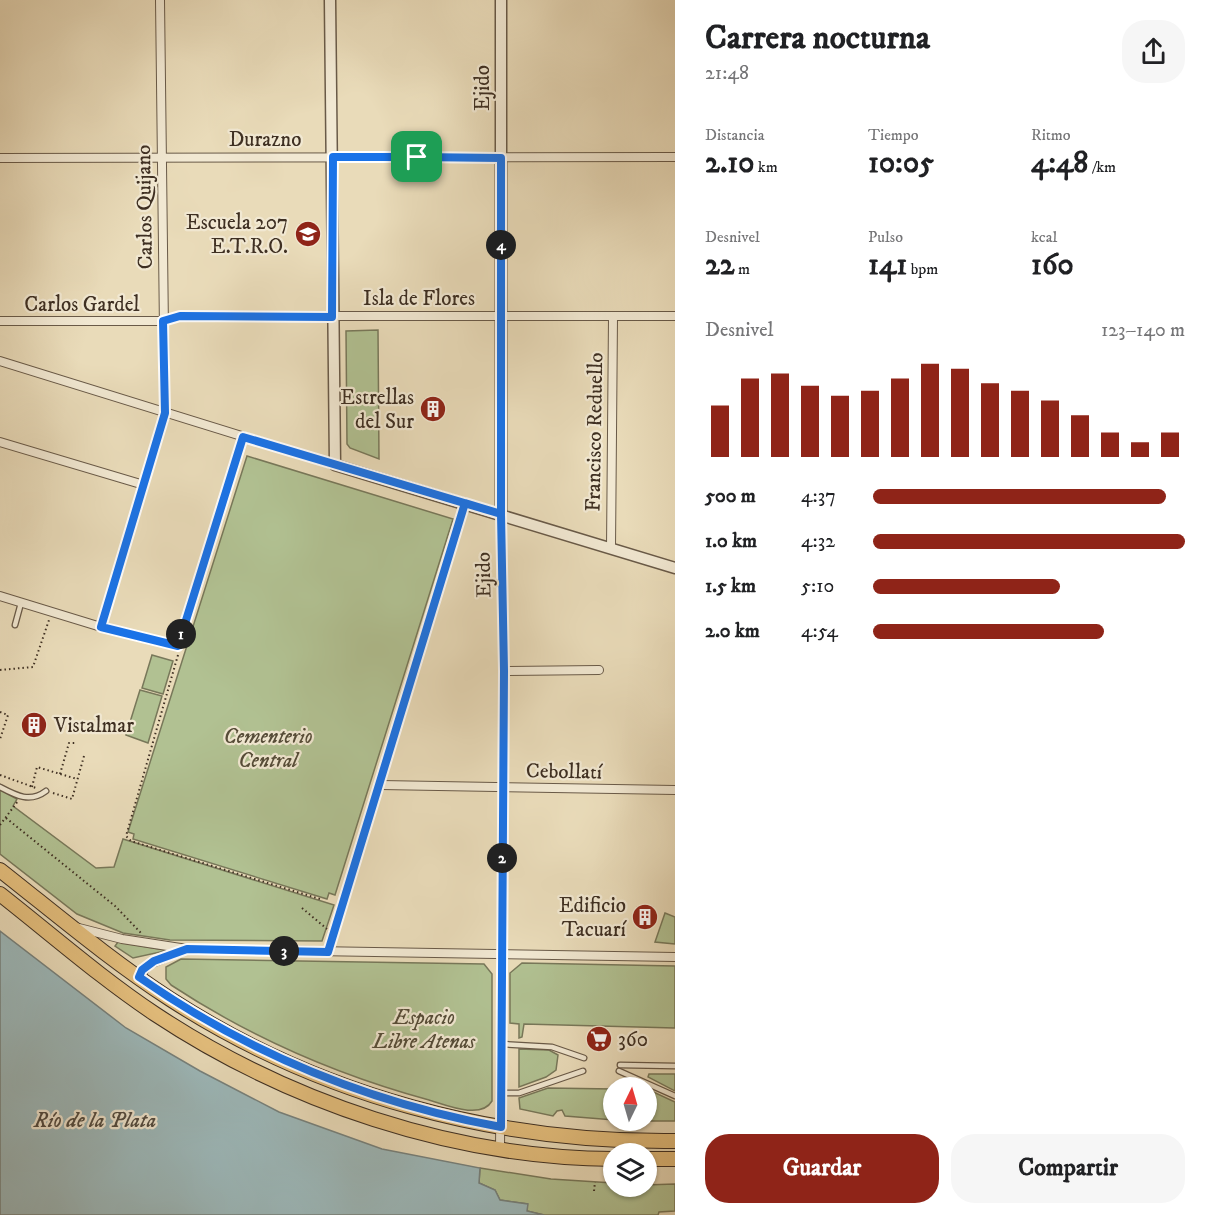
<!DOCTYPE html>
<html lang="es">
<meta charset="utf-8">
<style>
:root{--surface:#fff;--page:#f6f6f6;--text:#202124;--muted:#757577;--accent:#8f2418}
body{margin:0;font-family:"IM FELL DW Pica",serif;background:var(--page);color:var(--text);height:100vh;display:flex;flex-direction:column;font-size:22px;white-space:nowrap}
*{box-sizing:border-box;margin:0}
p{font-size:20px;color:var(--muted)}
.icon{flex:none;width:33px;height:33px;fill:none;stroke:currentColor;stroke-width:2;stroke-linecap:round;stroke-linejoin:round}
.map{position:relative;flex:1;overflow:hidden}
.sheet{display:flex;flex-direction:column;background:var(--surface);width:540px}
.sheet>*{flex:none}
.needle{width:39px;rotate:5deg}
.fabs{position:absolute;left:603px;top:1077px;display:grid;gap:12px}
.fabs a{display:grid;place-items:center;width:54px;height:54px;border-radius:50%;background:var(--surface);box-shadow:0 2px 4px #0004;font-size:30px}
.pin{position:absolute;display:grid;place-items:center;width:51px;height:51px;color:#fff;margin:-26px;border-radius:12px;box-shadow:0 3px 9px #0006}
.km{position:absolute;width:30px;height:30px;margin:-15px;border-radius:50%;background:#222;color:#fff;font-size:16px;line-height:30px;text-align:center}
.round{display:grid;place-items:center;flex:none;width:63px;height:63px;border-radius:24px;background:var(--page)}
.head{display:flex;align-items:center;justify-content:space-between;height:102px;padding:0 30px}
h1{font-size:33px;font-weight:800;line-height:45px}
.stats{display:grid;grid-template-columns:repeat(3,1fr);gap:9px;height:102px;padding:6px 30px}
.stats div{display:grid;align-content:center}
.stats b{font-size:30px;font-weight:800}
.stats small{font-size:16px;font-weight:400}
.stats p{font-size:16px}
.chart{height:168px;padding:12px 30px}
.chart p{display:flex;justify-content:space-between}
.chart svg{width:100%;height:108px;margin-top:6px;stroke:var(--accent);stroke-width:6}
.cta{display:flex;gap:12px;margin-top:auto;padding:12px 30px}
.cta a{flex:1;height:69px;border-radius:24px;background:var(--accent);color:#fff;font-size:24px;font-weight:800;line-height:69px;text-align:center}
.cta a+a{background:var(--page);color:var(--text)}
ul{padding:0 30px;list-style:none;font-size:20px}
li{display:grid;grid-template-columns:96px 72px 1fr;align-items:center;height:45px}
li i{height:15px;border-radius:8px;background:var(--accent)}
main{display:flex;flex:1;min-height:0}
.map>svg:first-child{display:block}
.green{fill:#b1c192;stroke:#78785a;stroke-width:1.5}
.water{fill:#9cb8ba;stroke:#76817d;stroke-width:1.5}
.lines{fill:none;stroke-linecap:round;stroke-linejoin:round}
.service-casing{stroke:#695a48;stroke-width:7}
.minor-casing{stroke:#695a48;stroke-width:10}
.tertiary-casing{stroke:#695a48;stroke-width:13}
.primary-casing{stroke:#3e2f22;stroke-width:16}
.path{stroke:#3e2f22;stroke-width:2;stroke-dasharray:1.5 3;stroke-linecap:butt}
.service{stroke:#f1e8d2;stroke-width:4.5}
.minor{stroke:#f1e8d2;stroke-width:8}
.tertiary{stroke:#f1e8d2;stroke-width:10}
.primary{stroke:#e4be7c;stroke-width:14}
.route-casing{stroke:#fff;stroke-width:12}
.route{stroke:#1a73e8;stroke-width:8}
.labels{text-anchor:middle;stroke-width:4.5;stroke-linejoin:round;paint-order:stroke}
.street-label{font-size:21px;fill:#3e2f22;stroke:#f1e8d2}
.poi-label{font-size:21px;fill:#3e2f22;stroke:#f1e8d2;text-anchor:end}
.park-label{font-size:21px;font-style:italic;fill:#554c38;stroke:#f1e8d2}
.water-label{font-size:22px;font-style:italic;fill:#514a40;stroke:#f1e8d2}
</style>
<main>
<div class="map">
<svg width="675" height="1215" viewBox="0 0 675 1215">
<rect width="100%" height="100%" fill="#e9dbb9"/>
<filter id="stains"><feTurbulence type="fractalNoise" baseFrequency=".00333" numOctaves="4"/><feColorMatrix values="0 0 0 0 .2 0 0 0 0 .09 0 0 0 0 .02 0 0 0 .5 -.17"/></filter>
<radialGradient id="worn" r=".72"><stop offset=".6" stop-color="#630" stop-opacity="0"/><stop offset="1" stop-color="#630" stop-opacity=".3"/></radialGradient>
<g class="green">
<polygon points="378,330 379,459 350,448 347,444 346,331"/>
<polygon points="247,456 453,519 335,895 329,893 327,899 133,839 134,834 128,832"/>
<polygon points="152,655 173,661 163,694 142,688"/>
<polygon points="140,690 162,696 148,743 126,735"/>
<polygon points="0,790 17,799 13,806 96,868 114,867 123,839 334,905 322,941 170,940 123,933 77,914 0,854"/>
<polygon points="665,913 675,917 675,944 655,942"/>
<polygon points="118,942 165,950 165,951 133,958 115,946"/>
<path d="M181,959L484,964L492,974V1101C481,1120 446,1105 429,1100C337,1075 250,1037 171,985L166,979V967Z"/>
<polygon points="522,963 675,966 675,1028 524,1024 522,1037 519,1038 519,1024 510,1023 510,973"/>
<polygon points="519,1049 549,1050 558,1055 556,1070 546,1077 519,1087"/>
<polygon points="649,1074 675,1074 675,1091 648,1077"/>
<polygon points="548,1088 613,1089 614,1120 565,1116 562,1110 557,1111 553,1116 520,1109 519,1098"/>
<polygon points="647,1089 675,1102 675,1121 614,1121 646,1120"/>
<polygon points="480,1168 551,1179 613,1183 614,1186 675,1184 675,1211 659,1212 658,1215 544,1215 527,1211 527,1204 500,1200 495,1190 479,1183"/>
</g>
<polygon class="water" points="0,931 126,1028 200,1071 279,1112 382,1149 480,1168 479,1183 495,1190 500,1200 528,1204 527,1211 544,1215 0,1215"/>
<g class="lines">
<g class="service-casing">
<g id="service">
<polyline points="15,625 21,603"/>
<path d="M0,787C17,796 30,803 46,791"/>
<polyline points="501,1044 552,1047 584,1058"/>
<polyline points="620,1065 675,1066"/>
<polyline points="619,1071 675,1096"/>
<polyline points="502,1093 519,1093 583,1071"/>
</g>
</g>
<g class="minor-casing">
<g id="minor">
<polyline points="0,158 675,157"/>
<polyline points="0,321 163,321 180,316 675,316"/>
<polyline points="0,361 335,465"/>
<polyline points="0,442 144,485"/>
<polyline points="611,548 613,317"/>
<polyline points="0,596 101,627 178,646 243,437"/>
<polyline points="101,627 165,413 160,0"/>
<polyline points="504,671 599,670"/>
<polyline points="381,785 675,790"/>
<polyline points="75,927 122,939 187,949 675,957"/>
<polyline points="328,952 465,503"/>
<polyline points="139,977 148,965 186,949"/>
<polyline points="500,1149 504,671 501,514"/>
</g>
</g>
<g class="tertiary-casing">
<g id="tertiary">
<polyline points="330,0 335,465 675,568"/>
<polyline points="501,0 501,514"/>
</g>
</g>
<g class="primary-casing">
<g id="primary">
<path d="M0,870C56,914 110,960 170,999C320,1096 497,1143 675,1141"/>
<path d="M0,894C51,934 101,978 155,1014C288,1102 453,1158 614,1159"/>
<polyline points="646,1159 675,1159"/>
</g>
</g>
<g class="path">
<polyline points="178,655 126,836 131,841 320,899"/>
<polyline points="0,670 33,667 49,620"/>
<polyline points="0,712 8,715 0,739"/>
<polyline points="60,774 69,743 77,743"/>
<polyline points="0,775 36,788"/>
<polyline points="32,787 37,767 77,779"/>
<polyline points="53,793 72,799 84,756"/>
<polyline points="6,818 115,906 141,933"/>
<polyline points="0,825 18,801"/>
<polyline points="302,908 327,929"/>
<polyline points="594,1191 595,1182"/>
</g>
<use href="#service" class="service"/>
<use href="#minor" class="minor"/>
<use href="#tertiary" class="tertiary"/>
<use href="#primary" class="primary"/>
</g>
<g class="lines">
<g class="route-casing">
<path id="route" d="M417,157H333L332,317L180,316L163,321L165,413L101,627L178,646L243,437L501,514L504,671L501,1127C370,1103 249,1054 139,977L142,970L154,961L187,949L328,952L465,503L501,514V158L417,157"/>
</g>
<use href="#route" class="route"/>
</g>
<defs>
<g id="school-disc" transform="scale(1.35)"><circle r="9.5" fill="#8f2418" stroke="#f1e8d2"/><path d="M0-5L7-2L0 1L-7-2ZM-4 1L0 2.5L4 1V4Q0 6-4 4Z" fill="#fff"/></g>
<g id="building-disc" transform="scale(1.35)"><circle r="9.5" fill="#8f2418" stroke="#f1e8d2"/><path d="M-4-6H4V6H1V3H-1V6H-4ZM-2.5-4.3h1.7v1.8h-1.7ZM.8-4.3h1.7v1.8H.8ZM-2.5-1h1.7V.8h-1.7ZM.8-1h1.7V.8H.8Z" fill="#fff"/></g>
<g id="supermarket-disc" transform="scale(1.35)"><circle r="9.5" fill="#8f2418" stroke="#f1e8d2"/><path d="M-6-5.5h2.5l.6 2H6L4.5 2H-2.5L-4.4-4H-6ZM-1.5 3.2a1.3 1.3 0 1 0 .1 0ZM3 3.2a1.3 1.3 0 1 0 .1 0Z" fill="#fff"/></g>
</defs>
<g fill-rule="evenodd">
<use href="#school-disc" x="308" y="234"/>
<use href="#building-disc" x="433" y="409"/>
<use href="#building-disc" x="34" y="725"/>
<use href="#building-disc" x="645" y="917"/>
<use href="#supermarket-disc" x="599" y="1039"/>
</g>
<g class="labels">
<g class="street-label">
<text transform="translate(482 88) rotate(-90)" y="7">Ejido</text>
<text x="265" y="146">Durazno</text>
<text transform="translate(144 207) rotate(-91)" y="7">Carlos Quijano</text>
<text x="419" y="305">Isla de Flores</text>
<text x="82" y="311">Carlos Gardel</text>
<text transform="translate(594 432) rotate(-89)" y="7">Francisco Reduello</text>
<text transform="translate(483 575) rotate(-91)" y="7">Ejido</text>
<text transform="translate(564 771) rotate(1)" y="7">Cebollatí</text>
</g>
<g class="poi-label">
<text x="288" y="229">Escuela 207<tspan x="288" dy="24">E.T.R.O.</tspan></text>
<text x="414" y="404">Estrellas<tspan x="414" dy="24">del Sur</tspan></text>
<text x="54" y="732" text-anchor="start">Vistalmar</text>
<text x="626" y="912">Edificio<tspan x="626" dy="24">Tacuarí</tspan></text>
<text x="618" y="1046" text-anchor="start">360</text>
</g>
<g class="park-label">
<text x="268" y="743">Cementerio<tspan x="268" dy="24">Central</tspan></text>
<text x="424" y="1024">Espacio<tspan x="424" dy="24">Libre Atenas</tspan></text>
</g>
<g class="water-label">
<text x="95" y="1127">Río de la Plata</text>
</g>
</g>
<rect width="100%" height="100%" filter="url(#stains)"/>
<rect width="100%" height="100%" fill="url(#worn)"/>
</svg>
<div class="fabs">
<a><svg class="needle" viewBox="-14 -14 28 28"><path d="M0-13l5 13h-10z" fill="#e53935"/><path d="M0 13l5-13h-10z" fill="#757577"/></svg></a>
<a><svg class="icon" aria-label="layers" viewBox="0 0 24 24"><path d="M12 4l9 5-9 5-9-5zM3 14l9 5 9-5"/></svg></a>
</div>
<div class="pin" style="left:417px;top:157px;background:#1e9e55"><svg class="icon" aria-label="arrive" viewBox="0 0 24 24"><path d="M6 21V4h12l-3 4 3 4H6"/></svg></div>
<b class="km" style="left:181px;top:634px">1</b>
<b class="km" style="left:502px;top:858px">2</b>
<b class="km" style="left:284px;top:951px">3</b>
<b class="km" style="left:501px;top:245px">4</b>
</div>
<section class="sheet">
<div class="head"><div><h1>Carrera nocturna</h1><p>21:48</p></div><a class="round"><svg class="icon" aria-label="share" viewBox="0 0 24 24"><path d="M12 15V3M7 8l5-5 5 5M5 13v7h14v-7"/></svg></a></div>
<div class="stats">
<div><p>Distancia</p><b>2.10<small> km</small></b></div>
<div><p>Tiempo</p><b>10:05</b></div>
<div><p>Ritmo</p><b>4:48<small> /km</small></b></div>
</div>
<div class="stats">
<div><p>Desnivel</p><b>22<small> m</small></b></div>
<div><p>Pulso</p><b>141<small> bpm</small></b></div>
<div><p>kcal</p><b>160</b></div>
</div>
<div class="chart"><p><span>Desnivel</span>123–140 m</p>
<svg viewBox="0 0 160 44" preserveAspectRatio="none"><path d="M5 44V23M15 44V12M25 44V10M35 44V15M45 44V19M55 44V17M65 44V12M75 44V6M85 44V8M95 44V14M105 44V17M115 44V21M125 44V27M135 44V34M145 44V38M155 44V34"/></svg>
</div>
<ul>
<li><b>500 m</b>4:37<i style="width:94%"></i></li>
<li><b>1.0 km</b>4:32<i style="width:100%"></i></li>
<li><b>1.5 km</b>5:10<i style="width:60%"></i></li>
<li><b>2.0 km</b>4:54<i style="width:74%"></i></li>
</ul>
<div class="cta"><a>Guardar</a><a>Compartir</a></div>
</section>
</main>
